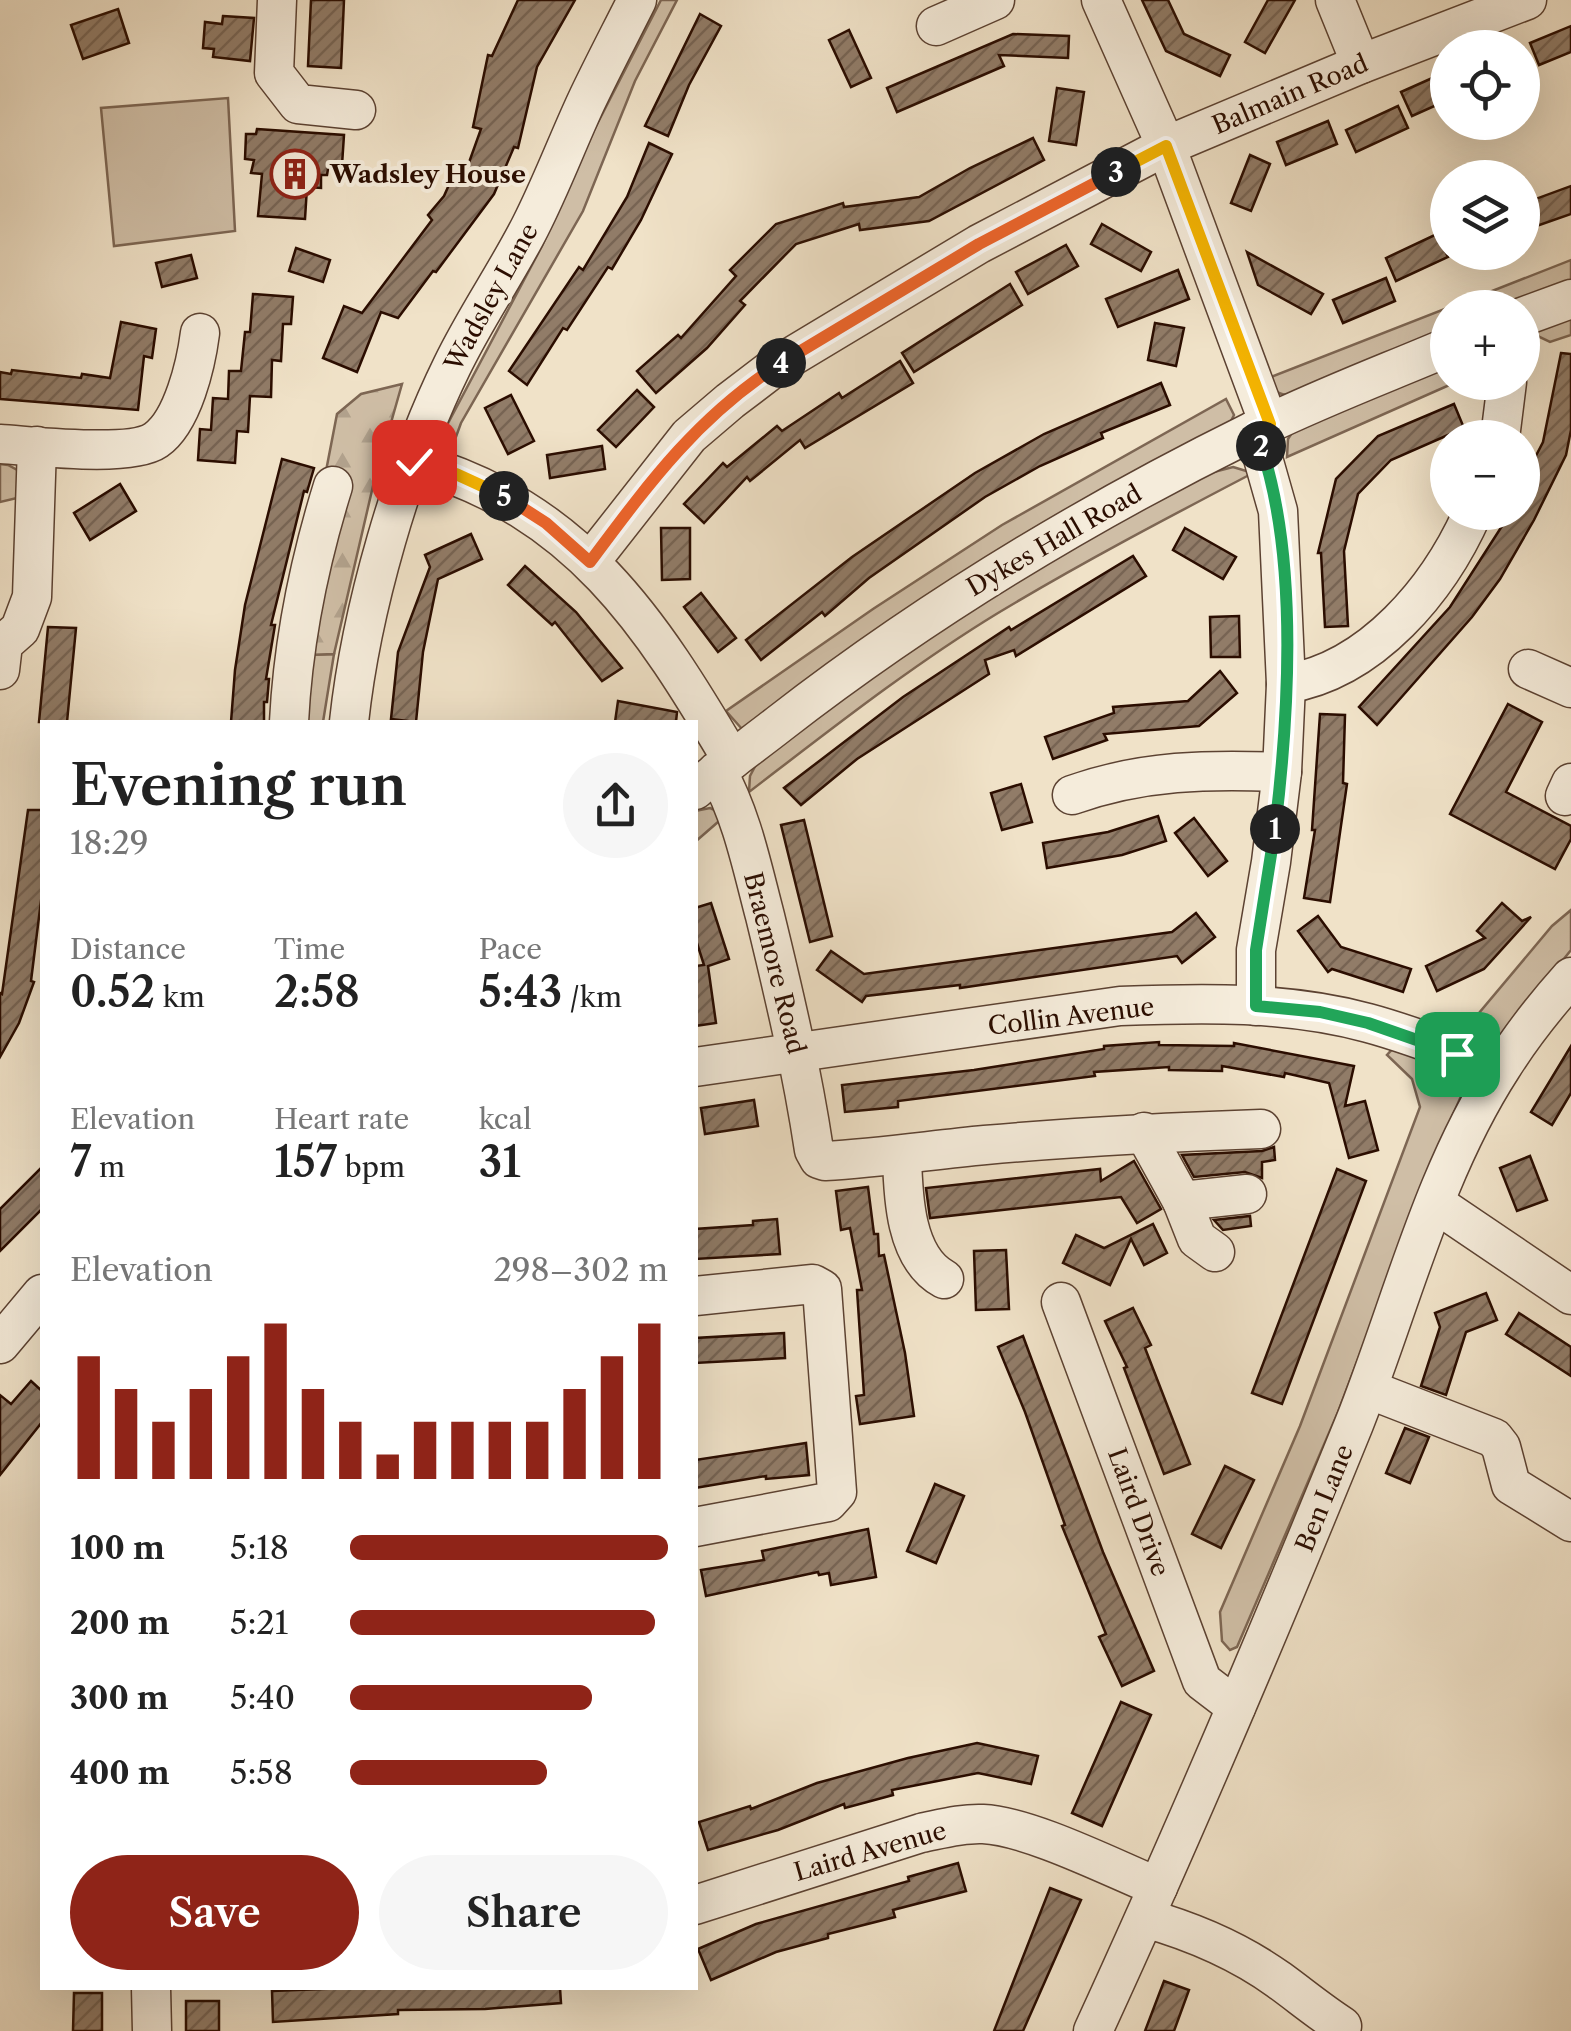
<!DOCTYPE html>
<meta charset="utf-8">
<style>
:root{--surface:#fff;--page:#f6f6f6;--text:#222;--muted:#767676;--accent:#8f2418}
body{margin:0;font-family:"Libre Caslon Text",serif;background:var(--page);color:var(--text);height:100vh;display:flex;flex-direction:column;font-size:38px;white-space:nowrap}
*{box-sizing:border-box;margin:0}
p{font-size:32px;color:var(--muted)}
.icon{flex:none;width:55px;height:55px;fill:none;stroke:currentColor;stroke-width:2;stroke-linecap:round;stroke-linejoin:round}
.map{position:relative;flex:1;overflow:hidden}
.drawer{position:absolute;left:40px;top:720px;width:658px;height:1270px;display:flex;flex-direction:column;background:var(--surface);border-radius:0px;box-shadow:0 10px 40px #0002}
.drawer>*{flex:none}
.fabs{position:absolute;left:1430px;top:30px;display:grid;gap:20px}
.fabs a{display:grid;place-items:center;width:110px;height:110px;border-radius:50%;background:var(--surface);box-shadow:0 10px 40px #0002;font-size:50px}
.pin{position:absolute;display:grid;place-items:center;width:85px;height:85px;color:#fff;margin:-42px;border-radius:20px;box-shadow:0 5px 15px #0006}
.km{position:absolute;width:50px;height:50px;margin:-25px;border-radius:50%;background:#222;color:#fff;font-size:28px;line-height:50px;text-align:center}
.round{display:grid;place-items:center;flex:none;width:105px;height:105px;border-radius:52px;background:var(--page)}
.headline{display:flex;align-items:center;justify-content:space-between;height:170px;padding:0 30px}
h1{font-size:55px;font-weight:600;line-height:75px}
.stats{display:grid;grid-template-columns:repeat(3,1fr);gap:15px;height:170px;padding:10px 30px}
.stats div{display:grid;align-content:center}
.stats b{font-size:42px;font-weight:600}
.stats small{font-size:28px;font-weight:400}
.stats p{font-size:28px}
.chart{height:280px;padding:20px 30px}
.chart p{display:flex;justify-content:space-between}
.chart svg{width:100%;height:180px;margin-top:10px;stroke:var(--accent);stroke-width:6}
.primary-button{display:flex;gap:20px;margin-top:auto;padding:20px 30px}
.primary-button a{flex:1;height:115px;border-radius:60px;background:var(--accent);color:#fff;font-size:40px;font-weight:600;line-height:115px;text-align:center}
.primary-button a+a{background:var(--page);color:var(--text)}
ul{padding:0 30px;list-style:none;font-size:32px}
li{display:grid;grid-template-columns:160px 120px 1fr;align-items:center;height:75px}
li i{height:25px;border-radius:12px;background:var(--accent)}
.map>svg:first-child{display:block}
.green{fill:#cfbea6;stroke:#7d6653;stroke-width:2.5}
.forest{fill:url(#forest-firs);stroke:#7d6653;stroke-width:2.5}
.building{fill:url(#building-hatch);stroke:#2b0d00;stroke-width:2.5}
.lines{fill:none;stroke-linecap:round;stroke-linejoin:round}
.minor-casing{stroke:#5c4232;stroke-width:41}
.minor{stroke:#f5ecdb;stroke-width:38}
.split-1-casing{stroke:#fff;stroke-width:20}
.split-2-casing{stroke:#fff;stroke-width:20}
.split-3-casing{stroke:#fff;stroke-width:20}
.split-4-casing{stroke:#fff;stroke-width:20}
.split-5-casing{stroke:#fff;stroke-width:20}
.split-6-casing{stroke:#fff;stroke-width:20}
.split-1{stroke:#22a559;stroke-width:12}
.split-2{stroke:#22a559;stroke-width:12}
.split-3{stroke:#f5b400;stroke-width:12}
.split-4{stroke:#f0652b;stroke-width:12}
.split-5{stroke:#f0652b;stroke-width:12}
.split-6{stroke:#f5b400;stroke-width:12}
.labels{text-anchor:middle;stroke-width:8;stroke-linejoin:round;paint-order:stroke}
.street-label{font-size:25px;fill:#2b0d00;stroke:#f5ecdb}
.poi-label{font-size:25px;font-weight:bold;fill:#2b0d00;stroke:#f5ecdb;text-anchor:start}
</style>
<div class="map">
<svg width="1571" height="2031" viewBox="0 0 1571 2031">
<defs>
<pattern id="forest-firs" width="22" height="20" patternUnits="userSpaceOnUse" patternTransform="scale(2.5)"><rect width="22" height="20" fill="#cfbea6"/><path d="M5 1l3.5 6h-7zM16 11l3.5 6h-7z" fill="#b2a28d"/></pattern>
<pattern id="building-hatch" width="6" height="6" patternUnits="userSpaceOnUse" patternTransform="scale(2.5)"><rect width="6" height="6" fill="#917c68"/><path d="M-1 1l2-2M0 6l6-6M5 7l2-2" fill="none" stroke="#776453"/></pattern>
</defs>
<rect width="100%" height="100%" fill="#f0e2c8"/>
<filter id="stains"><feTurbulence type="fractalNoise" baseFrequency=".002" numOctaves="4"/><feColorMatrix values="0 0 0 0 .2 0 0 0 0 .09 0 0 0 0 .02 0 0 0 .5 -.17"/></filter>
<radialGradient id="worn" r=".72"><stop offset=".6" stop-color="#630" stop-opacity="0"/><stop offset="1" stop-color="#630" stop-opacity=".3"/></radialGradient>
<g class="green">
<polygon points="661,0 677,0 635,81 583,211 461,423 453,445 446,427 542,246 593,132"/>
<polygon points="228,98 235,231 114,246 101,108"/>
<polygon points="1571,260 1571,283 1507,307 1449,308"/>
<path d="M1447,308V330L1293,395C1279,396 1273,391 1266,379Z"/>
<polygon points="1571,314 1571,335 1550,342 1527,331"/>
<polygon points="1447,363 1448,382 1454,383 1287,457 1288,439 1297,425"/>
<polygon points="1226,399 1234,415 1229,425 742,729 726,711 873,609 1002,525"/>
<polygon points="0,464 8,465 19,471 17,498 0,502"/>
<path d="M1233,467L1253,473C1167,518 1081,563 998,613C911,666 830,730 749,792L750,776L761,755L946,624L1057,554L1210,473Z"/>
<polygon points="334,654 323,722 300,722 307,655"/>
<polygon points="710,808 726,815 695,842 695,811"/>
<polygon points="1571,910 1571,950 1500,1038 1479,1013 1552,926"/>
<polygon points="1397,1044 1458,1073 1465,1087 1435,1156 1338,1412 1237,1647 1230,1650 1222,1641 1220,1612 1300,1426 1420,1107 1412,1079 1387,1055"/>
</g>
<polygon class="forest" points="402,384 373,486 334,654 307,655 326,471 337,414 361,394"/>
<g class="building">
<polygon points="311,0 344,0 341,68 308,66"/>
<polygon points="518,0 575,0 537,67 518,148 514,147 494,194 436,272 433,271 398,318 381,312 357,372 323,358 344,306 362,313 432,220 428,215 444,196 452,178 462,182 481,129 473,127 488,55 492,56"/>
<polygon points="1142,0 1168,0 1184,34 1230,55 1220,76 1166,51"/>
<polygon points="1268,0 1295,0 1265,53 1245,42"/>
<polygon points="118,9 129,43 83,59 71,25"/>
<polygon points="700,14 721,26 689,85 668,136 645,126"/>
<polygon points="223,16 254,18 250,61 213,57 214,49 203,48 205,22 222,24"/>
<polygon points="1571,26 1571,52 1539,65 1530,43"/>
<polygon points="849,30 871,78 851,87 829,40"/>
<polygon points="1013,34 1069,36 1068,58 999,55 1004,66 897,112 887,88"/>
<polygon points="1448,71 1448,100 1412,116 1401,92"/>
<polygon points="1057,88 1084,92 1076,145 1049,141"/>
<polygon points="1398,106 1408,128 1356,152 1346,130"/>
<polygon points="1328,121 1337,144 1286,165 1277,142"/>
<polygon points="257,129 344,135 342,165 329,163 327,175 321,175 321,188 307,187 305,219 258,216 262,174 251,173 254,160 245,159 246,134 256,134"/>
<polygon points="1033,138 1044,160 929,221 860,230 859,224 796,244 740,301 745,305 707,348 656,393 637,371 678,335 681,338 736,276 730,270 776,224 843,203 844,207 919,197 970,168"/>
<polygon points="649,143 672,154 641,220 612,269 608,267 567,330 563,328 527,385 509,371 579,267 583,270 627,197"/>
<polygon points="1250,155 1270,164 1251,211 1231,203"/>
<polygon points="1571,186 1571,214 1522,231 1522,204"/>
<polygon points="1102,224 1151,252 1141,271 1091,244"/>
<polygon points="1437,234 1448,257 1396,281 1386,258"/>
<polygon points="1066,245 1078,266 1028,294 1016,272"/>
<polygon points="296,248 330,260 323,282 289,271"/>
<polygon points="1247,252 1323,294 1311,314 1258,285"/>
<polygon points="191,255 197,278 162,287 156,263"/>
<polygon points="1178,270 1189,299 1118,327 1106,299"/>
<polygon points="1386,278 1395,301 1343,323 1333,300"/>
<polygon points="1010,284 1022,305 914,372 902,353"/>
<polygon points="253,294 293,297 291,324 283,324 281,361 272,360 271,397 250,396 248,432 237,431 235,463 198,460 200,429 211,430 213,398 228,399 229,371 241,371 245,332 250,332"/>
<polygon points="121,322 156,329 152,358 144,356 138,410 0,399 0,372 11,374 12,370 81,378 82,374 110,378"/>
<polygon points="1155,323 1184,328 1176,366 1148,360"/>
<polygon points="1561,353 1571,354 1571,430 1566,455 1534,520 1500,579 1472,617 1377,725 1359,707 1450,607 1511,512 1522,512 1522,483 1543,442"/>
<polygon points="900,361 913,383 805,448 800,440 750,481 747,477 704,523 684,504 723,463 727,467 777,426 782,431 839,393 842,398"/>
<polygon points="1161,383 1170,405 1101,433 1103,438 1040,466 985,497 869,578 825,616 822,612 761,660 746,640 852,557 975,473 1044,434"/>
<polygon points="637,390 654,407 616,447 598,430"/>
<polygon points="511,395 534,441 508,454 485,408"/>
<polygon points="1454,404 1464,428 1391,460 1358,494 1344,551 1348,626 1325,627 1321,553 1318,553 1336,479 1378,436"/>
<polygon points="602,446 605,469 550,478 547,455"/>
<polygon points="282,459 314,468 307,492 304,491 271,625 275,625 266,679 269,679 267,702 264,702 264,722 231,722 235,670 245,605"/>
<polygon points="120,484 136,511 90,540 74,513"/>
<polygon points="661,528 690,528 690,579 662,580"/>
<polygon points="1185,528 1236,557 1223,579 1173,550"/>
<polygon points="471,534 482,559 438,579 423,652 416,722 391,719 398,652 430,567 425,555"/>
<polygon points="1133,556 1146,576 1016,656 1014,650 985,660 989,674 857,759 801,805 784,788 903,697 1009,627 1011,630"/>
<polygon points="525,566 576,612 622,668 602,681 555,622 552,625 508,585"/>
<polygon points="701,593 736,638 718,652 684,607"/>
<polygon points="1239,616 1240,657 1211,657 1210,617"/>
<polygon points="48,627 76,628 67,722 39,722"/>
<polygon points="1220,671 1237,693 1199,726 1104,734 1107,740 1053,759 1045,737 1114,713 1113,707 1188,701"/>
<polygon points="618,701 677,712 676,722 615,722"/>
<polygon points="1508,704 1542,722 1506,792 1571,826 1571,839 1555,869 1450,814"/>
<polygon points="1320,714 1345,715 1343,783 1347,784 1330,902 1304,898 1315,830 1312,830"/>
<polygon points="1021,784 1032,822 1002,830 991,793"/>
<polygon points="28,810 42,810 42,893 31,981 34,982 19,1023 0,1057 0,993 2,994"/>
<polygon points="1158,816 1166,841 1122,855 1047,868 1043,843 1108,832"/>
<polygon points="1194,818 1227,861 1208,876 1175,833"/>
<polygon points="804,820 832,936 810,942 781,825"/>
<polygon points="711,903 729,959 708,966 716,1023 695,1026 695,966 704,965 695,937 695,908"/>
<polygon points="1502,903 1522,921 1531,917 1484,969 1437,991 1426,966 1485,938 1477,931"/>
<polygon points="1196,913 1215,937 1182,963 1177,956 960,988 960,985 866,996 862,1002 817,970 831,951 864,974 1172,932"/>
<polygon points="1318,916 1341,947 1411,969 1403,992 1332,969 1328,972 1298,931"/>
<polygon points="1159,1042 1159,1045 1234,1046 1234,1043 1354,1066 1345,1106 1365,1101 1378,1150 1349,1158 1329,1083 1285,1073 1284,1077 1222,1066 1222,1071 1169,1070 1169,1067 1094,1072 1095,1076 898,1101 898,1107 845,1112 842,1085 974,1070 1104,1049 1104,1046"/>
<polygon points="1571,1046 1571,1093 1552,1125 1531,1112"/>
<polygon points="754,1100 758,1126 705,1134 701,1108"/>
<polygon points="1274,1147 1275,1160 1262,1162 1262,1178 1245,1172 1194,1177 1182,1155 1262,1151"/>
<polygon points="1530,1156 1547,1200 1517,1211 1500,1168"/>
<polygon points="1134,1161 1161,1209 1137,1223 1121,1197 930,1218 926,1188 1100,1169 1101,1181"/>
<polygon points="42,1167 42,1209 0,1251 0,1209"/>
<polygon points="1337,1169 1366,1181 1282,1404 1252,1393"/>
<polygon points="868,1187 874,1234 878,1234 879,1256 884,1255 905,1353 914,1416 860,1424 856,1396 864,1395 857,1290 862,1290 850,1228 841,1230 836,1191"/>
<polygon points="1250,1216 1251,1226 1223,1230 1214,1220"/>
<polygon points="777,1219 780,1254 695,1259 695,1229 753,1225 753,1221"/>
<polygon points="1153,1224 1167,1253 1144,1265 1131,1239 1110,1285 1063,1263 1076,1235 1104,1248"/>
<polygon points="1006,1250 1009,1309 976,1310 974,1251"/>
<polygon points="1486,1293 1497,1320 1466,1332 1446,1395 1421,1386 1440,1327 1435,1313"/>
<polygon points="1133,1308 1151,1345 1145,1348 1190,1464 1164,1474 1124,1368 1127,1367 1105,1321"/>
<polygon points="1519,1313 1571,1347 1571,1376 1506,1334"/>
<polygon points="784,1333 785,1358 695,1363 695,1338"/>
<polygon points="1023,1336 1103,1552 1154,1671 1122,1686 1099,1637 1106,1634 1062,1526 1065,1525 1025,1412 998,1347"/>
<polygon points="31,1381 42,1391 42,1422 0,1475 0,1395 11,1404"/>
<polygon points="1405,1428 1429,1437 1410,1483 1386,1473"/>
<polygon points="806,1443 809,1475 766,1479 766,1476 695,1488 695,1460"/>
<polygon points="1225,1466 1254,1480 1221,1548 1192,1534"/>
<polygon points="935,1484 964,1496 936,1563 907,1551"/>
<polygon points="868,1529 876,1577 831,1585 829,1573 819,1575 818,1572 706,1596 701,1570 764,1560 762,1551"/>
<polygon points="1121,1702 1151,1715 1102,1826 1072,1813"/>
<polygon points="977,1743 1038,1756 1031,1784 978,1773 892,1790 893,1795 845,1808 844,1804 778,1830 708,1850 699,1822 750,1806 751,1809 817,1783 908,1758"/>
<polygon points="958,1863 966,1891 893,1910 895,1917 828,1934 828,1938 776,1952 711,1980 698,1949 756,1924 909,1881 908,1877"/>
<polygon points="1050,1888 1081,1900 1023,2031 994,2031"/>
<polygon points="1164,1981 1189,1990 1174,2031 1145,2031"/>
<polygon points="348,1988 560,1988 561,2003 485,2009 398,2010 398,2014 273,2022 272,1991"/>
<polygon points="74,1993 102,1993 102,2031 73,2031"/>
<rect x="186" y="2001" width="33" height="30"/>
</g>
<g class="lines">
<g class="minor-casing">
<g id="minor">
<polyline points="277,0 274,73 298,104 356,110"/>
<polyline points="1101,0 1166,146 1269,424"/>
<polyline points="1335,0 1361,64"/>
<polyline points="936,26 995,0"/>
<polyline points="1522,317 1571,299"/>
<polyline points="1255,430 1278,511 1286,684 1282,772 1271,862 1256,950 1256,1006"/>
<polyline points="1500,438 1507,382"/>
<path d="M0,444C34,446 130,458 156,440C183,421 196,364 200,333"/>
<path d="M414,462C578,509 650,621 732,760"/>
<polyline points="590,562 689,436 730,401 776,366 979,244 1166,146 1361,64 1527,0"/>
<polyline points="1528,669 1571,688"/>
<polyline points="0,670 3,644 20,629 32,597 37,446"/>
<path d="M1286,684C1372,670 1439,589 1473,512"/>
<path d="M289,722C293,642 309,563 333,486"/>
<path d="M349,722C361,610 402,468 452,366C475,318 506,274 530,227C551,186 567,143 586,102C602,68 620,34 637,0"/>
<path d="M717,771C742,816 752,867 765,916C784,994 802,1070 814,1150L819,1159L825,1161C879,1158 932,1150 985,1145C1077,1137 1169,1132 1261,1129"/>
<path d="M695,790C722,766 751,746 779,724C926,610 1085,514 1251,432C1315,400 1382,375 1448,347"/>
<path d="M1072,795C1142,770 1209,769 1282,772"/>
<polyline points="1565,796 1571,783"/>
<path d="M695,1067L1120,1006C1202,1003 1288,1001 1368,1023C1413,1035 1457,1053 1500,1069"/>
<polyline points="1144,1132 1182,1201 1247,1194"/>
<path d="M902,1157C903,1196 905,1258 944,1279"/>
<polyline points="1182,1201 1197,1239 1215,1252"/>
<polyline points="1435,1203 1571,1295"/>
<polyline points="695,1296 813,1284 822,1289 837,1492 828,1502 695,1527"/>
<polyline points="1061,1302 1202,1681 1236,1707"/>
<polyline points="0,1344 42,1294"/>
<polyline points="1368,1389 1494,1438 1501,1447 1511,1485 1571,1522"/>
<path d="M695,1905L921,1833C941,1829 962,1823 983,1824C1029,1826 1112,1868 1158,1887"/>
<path d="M1145,1918C1191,1931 1240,1952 1279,1980C1301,1996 1320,2012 1342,2026"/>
<polyline points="151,1988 152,2031"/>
<path d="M1093,2031C1185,1831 1271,1628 1354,1424C1401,1306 1432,1175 1502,1067C1522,1035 1546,1005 1571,977"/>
</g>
</g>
<use href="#minor" class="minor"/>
</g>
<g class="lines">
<g class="split-1-casing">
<polyline id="split-1" points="1275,829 1256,950 1256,1006 1320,1012 1368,1023 1457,1054"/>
</g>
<g class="split-2-casing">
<path id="split-2" d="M1261,446C1298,557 1289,714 1275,829"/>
</g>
<g class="split-3-casing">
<polyline id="split-3" points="1116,172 1166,146 1270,424 1255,430 1261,446"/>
</g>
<g class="split-4-casing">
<polyline id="split-4" points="781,363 979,244 1116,172"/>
</g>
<g class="split-5-casing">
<path id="split-5" d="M504,496L546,523L590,562C649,483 697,417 781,363"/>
</g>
<g class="split-6-casing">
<polyline id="split-6" points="414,462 456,474 504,496"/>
</g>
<use href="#split-1" class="split-1"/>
<use href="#split-2" class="split-2"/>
<use href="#split-3" class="split-3"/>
<use href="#split-4" class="split-4"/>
<use href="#split-5" class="split-5"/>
<use href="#split-6" class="split-6"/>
</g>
<defs>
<g id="building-ring" transform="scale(2.5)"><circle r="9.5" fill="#f5ecdb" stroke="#8f2418" stroke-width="1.5"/><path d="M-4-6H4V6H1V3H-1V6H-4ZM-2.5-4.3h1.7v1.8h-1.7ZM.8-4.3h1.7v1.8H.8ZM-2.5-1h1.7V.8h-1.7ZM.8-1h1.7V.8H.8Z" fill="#8f2418"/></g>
</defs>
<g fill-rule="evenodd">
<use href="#building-ring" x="295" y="174"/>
</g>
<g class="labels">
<g class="street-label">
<text transform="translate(1290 94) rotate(-23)" y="9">Balmain Road</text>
<text transform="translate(491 297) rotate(-61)" y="9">Wadsley Lane</text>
<text transform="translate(1054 540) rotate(-30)" y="9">Dykes Hall Road</text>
<text transform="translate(775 963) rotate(76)" y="9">Braemore Road</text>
<text transform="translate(1071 1016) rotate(-7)" y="9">Collin Avenue</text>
<text transform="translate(1324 1498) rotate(-68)" y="9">Ben Lane</text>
<text transform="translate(1139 1512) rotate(70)" y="9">Laird Drive</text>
<text transform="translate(870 1851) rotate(-16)" y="9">Laird Avenue</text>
</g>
<g class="poi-label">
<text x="330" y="183">Wadsley House</text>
</g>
</g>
<rect width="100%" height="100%" filter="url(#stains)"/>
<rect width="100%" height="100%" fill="url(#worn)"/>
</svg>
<div class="fabs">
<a><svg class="icon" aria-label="locate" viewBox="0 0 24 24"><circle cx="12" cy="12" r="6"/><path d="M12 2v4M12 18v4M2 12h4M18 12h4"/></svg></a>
<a><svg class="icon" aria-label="layers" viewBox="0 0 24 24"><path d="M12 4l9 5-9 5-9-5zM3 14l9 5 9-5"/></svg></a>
<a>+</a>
<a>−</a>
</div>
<div class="pin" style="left:1457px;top:1054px;background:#1e9e55"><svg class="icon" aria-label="arrive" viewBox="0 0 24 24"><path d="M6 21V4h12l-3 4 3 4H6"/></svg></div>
<div class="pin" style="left:414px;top:462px;background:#d93025"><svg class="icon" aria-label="check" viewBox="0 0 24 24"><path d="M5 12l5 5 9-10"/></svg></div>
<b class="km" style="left:1275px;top:829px">1</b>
<b class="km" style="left:1261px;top:446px">2</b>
<b class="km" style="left:1116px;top:172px">3</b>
<b class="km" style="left:781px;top:363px">4</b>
<b class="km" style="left:504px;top:496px">5</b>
<section class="drawer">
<div class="headline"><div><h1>Evening run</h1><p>18:29</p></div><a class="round"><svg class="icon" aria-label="share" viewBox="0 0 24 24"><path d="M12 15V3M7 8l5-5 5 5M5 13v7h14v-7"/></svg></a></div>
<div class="stats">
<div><p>Distance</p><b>0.52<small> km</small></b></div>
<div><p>Time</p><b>2:58</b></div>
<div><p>Pace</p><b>5:43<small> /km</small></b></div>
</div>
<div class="stats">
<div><p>Elevation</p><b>7<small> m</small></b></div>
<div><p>Heart rate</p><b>157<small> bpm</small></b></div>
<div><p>kcal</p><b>31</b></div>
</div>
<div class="chart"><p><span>Elevation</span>298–302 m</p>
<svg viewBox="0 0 160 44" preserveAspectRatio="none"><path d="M5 44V14M15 44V22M25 44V30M35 44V22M45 44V14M55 44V6M65 44V22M75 44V30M85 44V38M95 44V30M105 44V30M115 44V30M125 44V30M135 44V22M145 44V14M155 44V6"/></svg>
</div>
<ul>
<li><b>100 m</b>5:18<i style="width:100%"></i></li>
<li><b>200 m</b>5:21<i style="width:96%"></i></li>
<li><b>300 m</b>5:40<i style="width:76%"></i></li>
<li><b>400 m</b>5:58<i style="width:62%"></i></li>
</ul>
<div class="primary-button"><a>Save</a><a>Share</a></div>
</section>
</div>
